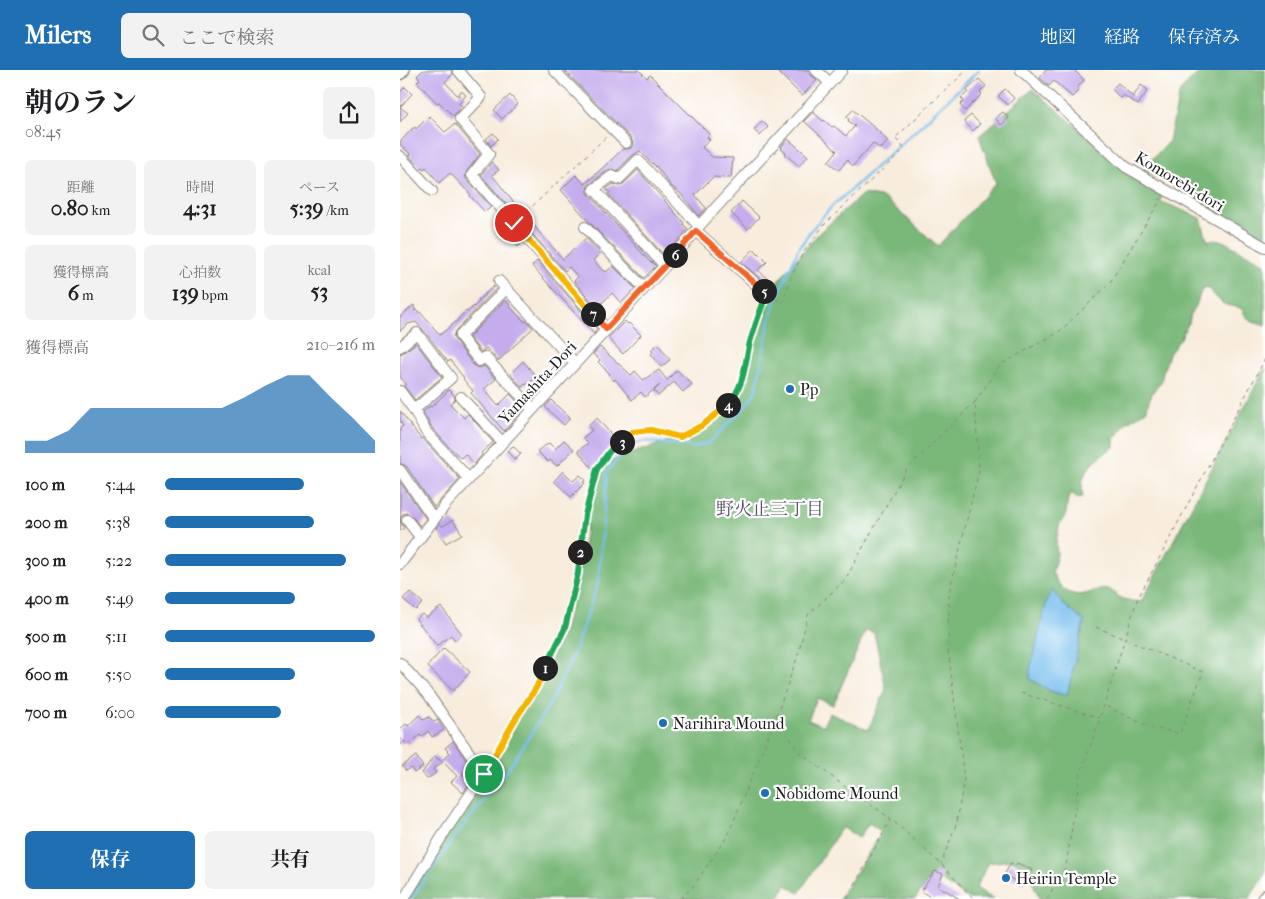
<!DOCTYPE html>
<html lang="ja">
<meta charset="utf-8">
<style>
:root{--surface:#fff;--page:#f2f2f2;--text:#202124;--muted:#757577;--accent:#1f6fb2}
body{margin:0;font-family:"IM FELL French Canon","Noto Serif JP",serif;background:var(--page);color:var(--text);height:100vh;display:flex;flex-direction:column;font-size:19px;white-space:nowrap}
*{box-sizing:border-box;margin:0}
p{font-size:16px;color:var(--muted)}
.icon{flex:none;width:28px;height:28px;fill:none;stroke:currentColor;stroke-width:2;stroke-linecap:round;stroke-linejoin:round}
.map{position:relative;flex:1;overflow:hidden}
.panel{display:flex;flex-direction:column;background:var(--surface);width:400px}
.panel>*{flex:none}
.pin{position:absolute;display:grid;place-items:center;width:42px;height:42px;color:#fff;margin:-21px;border:2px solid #fff;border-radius:50%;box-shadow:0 1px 5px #0007}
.km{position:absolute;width:25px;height:25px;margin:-12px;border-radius:50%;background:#222;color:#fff;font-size:14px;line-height:25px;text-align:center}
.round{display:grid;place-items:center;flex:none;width:52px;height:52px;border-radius:8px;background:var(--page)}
.summary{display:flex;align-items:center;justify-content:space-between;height:85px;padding:0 25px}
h1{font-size:28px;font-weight:700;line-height:38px}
.stats{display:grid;grid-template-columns:repeat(3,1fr);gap:8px;height:85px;padding:5px 25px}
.stats div{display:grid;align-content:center;border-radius:8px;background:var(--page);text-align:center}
.stats b{font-size:21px;font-weight:700}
.stats small{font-size:14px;font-weight:400}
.stats p{font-size:14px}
.chart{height:140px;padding:10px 25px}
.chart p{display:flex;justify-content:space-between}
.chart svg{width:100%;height:90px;margin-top:5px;fill:var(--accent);opacity:.7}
.primary-button{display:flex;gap:10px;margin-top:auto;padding:10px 25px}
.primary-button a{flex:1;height:58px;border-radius:8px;background:var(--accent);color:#fff;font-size:20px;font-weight:700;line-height:58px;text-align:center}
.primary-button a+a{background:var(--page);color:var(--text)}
ul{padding:0 25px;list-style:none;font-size:16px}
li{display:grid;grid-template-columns:80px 60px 1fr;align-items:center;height:38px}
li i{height:12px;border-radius:6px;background:var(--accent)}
header{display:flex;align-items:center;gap:30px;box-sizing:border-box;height:70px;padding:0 25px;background:var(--accent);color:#fff}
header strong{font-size:24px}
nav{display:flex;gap:28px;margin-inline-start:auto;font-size:18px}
.search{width:350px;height:45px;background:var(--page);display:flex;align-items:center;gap:12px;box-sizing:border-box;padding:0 18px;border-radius:8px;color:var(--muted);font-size:19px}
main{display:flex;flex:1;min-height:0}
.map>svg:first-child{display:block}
.forest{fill:#7ab879;stroke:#4b6a4a;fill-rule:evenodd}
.water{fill:#76beee;stroke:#496d85}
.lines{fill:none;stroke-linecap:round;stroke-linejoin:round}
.stream{stroke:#76beee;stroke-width:2.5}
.building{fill:#c5aced}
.minor-casing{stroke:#8a847c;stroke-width:12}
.major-casing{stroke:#8a847c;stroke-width:15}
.path{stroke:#8a847c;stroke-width:1;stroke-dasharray:4 4;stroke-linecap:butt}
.minor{stroke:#fff;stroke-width:10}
.major{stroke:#fff;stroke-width:12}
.split-1-casing{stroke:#fff;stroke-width:10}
.split-2-casing{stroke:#fff;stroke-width:10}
.split-3-casing{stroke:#fff;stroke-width:10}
.split-4-casing{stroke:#fff;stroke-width:10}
.split-5-casing{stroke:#fff;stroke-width:10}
.split-6-casing{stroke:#fff;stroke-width:10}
.split-7-casing{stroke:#fff;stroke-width:10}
.split-8-casing{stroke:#fff;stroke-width:10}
.split-1{stroke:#f5b400;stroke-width:6}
.split-2{stroke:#22a559;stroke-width:6}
.split-3{stroke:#22a559;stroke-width:6}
.split-4{stroke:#f5b400;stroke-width:6}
.split-5{stroke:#22a559;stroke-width:6}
.split-6{stroke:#f0652b;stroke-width:6}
.split-7{stroke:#f0652b;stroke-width:6}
.split-8{stroke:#f5b400;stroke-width:6}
.poi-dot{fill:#1f6fb2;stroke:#fff;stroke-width:2}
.labels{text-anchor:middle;stroke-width:4.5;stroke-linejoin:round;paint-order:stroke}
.street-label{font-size:16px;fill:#1c1c1c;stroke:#fff}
.poi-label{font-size:16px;fill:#1c1c1c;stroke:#fff;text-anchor:start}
.neighbourhood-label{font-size:18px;fill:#574e65;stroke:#fff}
</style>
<header>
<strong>Milers</strong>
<div class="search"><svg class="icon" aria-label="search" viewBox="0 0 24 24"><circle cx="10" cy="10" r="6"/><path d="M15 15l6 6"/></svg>ここで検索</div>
<nav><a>地図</a><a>経路</a><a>保存済み</a></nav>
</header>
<main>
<section class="panel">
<div class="summary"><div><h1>朝のラン</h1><p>08:45</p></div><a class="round"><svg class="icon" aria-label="share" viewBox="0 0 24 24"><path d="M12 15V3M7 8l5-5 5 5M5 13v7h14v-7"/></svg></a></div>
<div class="stats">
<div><p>距離</p><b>0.80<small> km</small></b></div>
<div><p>時間</p><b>4:31</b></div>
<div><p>ペース</p><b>5:39<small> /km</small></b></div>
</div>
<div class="stats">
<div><p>獲得標高</p><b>6<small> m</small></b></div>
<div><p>心拍数</p><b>139<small> bpm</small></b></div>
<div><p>kcal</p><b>53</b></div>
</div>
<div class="chart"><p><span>獲得標高</span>210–216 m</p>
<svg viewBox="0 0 160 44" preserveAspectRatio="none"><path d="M0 44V38L10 38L20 33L30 22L40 22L50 22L60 22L70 22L80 22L90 22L100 17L110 11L120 6L130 6L140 17L150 27L160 38V44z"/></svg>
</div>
<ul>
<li><b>100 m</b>5:44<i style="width:66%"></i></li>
<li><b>200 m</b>5:38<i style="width:71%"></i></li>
<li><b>300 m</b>5:22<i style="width:86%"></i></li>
<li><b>400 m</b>5:49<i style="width:62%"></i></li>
<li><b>500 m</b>5:11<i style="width:100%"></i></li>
<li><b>600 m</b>5:50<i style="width:62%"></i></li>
<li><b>700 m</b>6:00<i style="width:55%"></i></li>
</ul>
<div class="primary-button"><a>保存</a><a>共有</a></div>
</section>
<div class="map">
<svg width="865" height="829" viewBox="0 0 865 829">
<rect width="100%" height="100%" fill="#fff"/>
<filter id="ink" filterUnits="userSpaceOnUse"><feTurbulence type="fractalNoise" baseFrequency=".02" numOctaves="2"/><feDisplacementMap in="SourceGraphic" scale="10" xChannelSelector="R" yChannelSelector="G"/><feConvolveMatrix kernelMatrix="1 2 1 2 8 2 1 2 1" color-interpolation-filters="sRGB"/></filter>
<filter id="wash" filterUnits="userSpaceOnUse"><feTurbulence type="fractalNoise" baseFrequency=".0096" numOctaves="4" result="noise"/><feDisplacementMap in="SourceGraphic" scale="20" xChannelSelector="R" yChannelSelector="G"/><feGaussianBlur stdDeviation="1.12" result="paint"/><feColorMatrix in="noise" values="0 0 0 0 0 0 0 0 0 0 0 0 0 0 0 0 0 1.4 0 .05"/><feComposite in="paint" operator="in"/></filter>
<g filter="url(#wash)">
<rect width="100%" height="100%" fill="#f8ecdc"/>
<g class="forest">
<polygon points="801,0 865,0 865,170 743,99 769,71 780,21"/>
<path d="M633,19L732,105L764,124L760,131L801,148L807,170H821L865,194V255C862,254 859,254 856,253C849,252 845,245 841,238L826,235L821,232L806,217L801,221L796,236L791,243L789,253L785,259L781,268L769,284L763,302L761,312C755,316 747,332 747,340L726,353L714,369V377C701,385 684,397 682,414C682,418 682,423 683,427L678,428L671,423L667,433L666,445L660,453L656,471L657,485L652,502C659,518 670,529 689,523C695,521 701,517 708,519C712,520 715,524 718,526C725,531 732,531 741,532L865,298V804L849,829H640L626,798L612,790L588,793L576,818L593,829H569L532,804L515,829H439L482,762L469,753L459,768L442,757L399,823L386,815L377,829H8L125,634L151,588L165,558L178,503L197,399L207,392L280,367L326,338L340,317L367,224L419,163L463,124L484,128L538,176L596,113L579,66ZM663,534L684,551L666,626ZM466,560L474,563L486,619L468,660L429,643L423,656L408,650L417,628L433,635Z"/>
</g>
<polygon class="water" points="652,520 663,534 684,551 667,626 651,621 630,609 630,599 647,530"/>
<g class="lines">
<polyline class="stream" points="11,829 56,765 107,701 148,637 172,588 198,513 207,402 222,384 234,374 244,371 295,377 310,372 344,338 356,321 367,263 374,235 398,180 411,160 434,134 443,127 514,62 579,0"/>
</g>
<g id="blocks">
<g class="building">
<polygon points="23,0 51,0 53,4 45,12 58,26 61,21 66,25 59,34 62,36 53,46 39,32 37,33 17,12 20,9 17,6"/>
<polygon points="164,0 239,0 247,8 250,5 309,64 307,67 310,70 302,77 312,87 333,88 331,108 313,107 295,125 306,138 299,146 281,124 271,116 256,96 256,97 253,93 252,94 240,81 233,85 217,101 212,99 208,100 188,116 187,120 189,124 251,193 252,192 256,196 244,208 193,156 161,120 176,105 185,114 223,79 228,79 231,78 233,74 231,68"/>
<polygon points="376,0 409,0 411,5 417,10 402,26"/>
<polygon points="646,0 674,0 684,10 677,18 679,20 672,27 654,11 649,16 640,8"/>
<polygon points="579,9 586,16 580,22 582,24 565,41 560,35 564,31 561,28 568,22 567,20"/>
<polygon points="718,13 733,27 741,15 748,20 738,35 723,25 720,28 712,19"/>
<polygon points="5,17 12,24 0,37 8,43 0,52 0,22"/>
<polygon points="605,19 614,28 608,35 598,26"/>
<polygon points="110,25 118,34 102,49 94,40"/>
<polygon points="453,40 476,59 480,63 480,64 488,71 482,78 481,77 480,79 473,73 453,96 447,90 439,100 428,92 437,81 404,51 413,42 423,51 424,50 432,57 434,56 446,66 455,56 448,51 449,49 446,47"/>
<polygon points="603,42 609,48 601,55 595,48"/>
<polygon points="571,45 580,54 573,61 564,51"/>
<polygon points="29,46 45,62 55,54 80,84 67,101 65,106 67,110 91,137 85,142 70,126 71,125 50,103 39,113 26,97 24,99 22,97 21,98 9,86 11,85 0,74 0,72 12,59 15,57 16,59"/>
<polygon points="362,51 368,57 360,66 354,60"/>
<polygon points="93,63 98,69 91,76 86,69"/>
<polygon points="388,69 408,86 399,96 385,84 386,83 381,79 382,78 381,77"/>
<polygon points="92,92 99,100 92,105 118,138 113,142 81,105"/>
<polygon points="238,100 284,153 283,154 288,159 265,186 208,124 210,123 206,119 213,114 220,116 223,114"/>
<polygon points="342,131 359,147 348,159 331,143"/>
<polygon points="128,148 139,162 163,189 186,168 200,183 193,190 203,201 204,200 206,202 213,196 235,218 221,233 212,223 197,238 174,211 178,207 169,197 165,201 122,152"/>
<polygon points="104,152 122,173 118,177 110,167 108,169 98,157"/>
<polygon points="354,179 367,192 358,200 369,210 366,214 341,192"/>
<polygon points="137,191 197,259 194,264 132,196"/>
<polygon points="94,216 96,219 55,261 53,267 55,270 74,296 79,298 84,296 96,309 84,319 98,336 110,324 124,339 104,361 71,323 73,321 63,309 64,308 50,290 48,292 29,267 16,252 8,254 0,261 0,247 14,235 15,241 17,240 18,242 20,242 40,265 58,250 58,249 66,241 67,242 80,231 78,230"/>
<polygon points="105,230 110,235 109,236 125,252 126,251 128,252 133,258 98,291 86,278 81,282 69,267"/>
<polygon points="225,251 228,254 229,253 241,265 223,284 208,268"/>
<polygon points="16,273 42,307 15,330 4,316 6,314 0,307 0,284 4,282"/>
<polygon points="258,274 270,290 261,297 251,284 253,282 251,280"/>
<polygon points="200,277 231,305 235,301 243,310 259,300 267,310 277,300 292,314 283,322 274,312 258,326 254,321 260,315 245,327 241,322 232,330 215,309 214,311 209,305 210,304 198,292 200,290 193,284"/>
<polygon points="123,291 136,306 136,307 130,313 129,312 126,315 125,314 122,317 111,305 111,303"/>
<polygon points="49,320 54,325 55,329 50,334 64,348 68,344 93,372 81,383 82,385 74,394 65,384 61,388 49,377 32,358 23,342 30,336 31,337"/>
<polygon points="151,330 170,348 164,355 145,337"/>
<polygon points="0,341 21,369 22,368 60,409 34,437 6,396 0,393 0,358 3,356 0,351"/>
<polygon points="197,348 216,370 207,378 202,391 192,398 178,381 188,373 183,368 192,360 188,356"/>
<polygon points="164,370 174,379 157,396 150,390 148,392 137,381 149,373 155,379"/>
<polygon points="113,376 121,384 115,390 107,381"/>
<polygon points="163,401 173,411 180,405 185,410 183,412 185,413 171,427 154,411"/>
<polygon points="0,412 26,449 20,456 10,444 7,443 3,444 1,447 0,450 4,458 0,461"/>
<polygon points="53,450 62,464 46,473 36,458 40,454 43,456"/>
<polygon points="10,522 23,533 16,540 3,529"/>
<polygon points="41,537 62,564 55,570 51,565 37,576 16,549 22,544 26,548"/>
<polygon points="44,578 70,602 53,621 28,597 29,595 29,594"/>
<polygon points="19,645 24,650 29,647 34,652 38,650 44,660 32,667 28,661 22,667 20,665 19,666 8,675 4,671 0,676 0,659 6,654 8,656"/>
<polygon points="53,671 70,696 62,704 70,712 63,723 51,712 57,706 43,692 33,699 36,703 27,709 22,703 34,686 41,691 50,683 45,678"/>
<polygon points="16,686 23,697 14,703 11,698 6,701 2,696"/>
<polygon points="611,793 616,796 617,793 632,800 623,815 604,805"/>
<polygon points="535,801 543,804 538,816 560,829 533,829 521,821"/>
</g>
</g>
</g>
<g filter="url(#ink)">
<use href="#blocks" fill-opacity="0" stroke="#8a847c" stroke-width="1"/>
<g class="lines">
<g class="minor-casing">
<g id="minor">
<polyline points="58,0 81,27 60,49 89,84 72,105 206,259"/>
<polyline points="154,0 226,73"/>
<polyline points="416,0 430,13"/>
<polyline points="621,0 726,97 865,177"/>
<polyline points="0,86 32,121"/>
<polyline points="185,157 244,218"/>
<polyline points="296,161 367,224"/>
<polyline points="265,196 194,119 212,106 219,109 238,90 299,156"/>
<polyline points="99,211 175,293"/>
<polyline points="106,219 60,266 79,291 85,287 133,339"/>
<polyline points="0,277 17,263 51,308 14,340"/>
<polyline points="0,321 14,340 26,362 69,409"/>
<polyline points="61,327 102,372"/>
<polyline points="0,400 34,449"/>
<polyline points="7,450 20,467"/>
<polyline points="0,494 46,434 265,196 296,161 299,156 442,0"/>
<polyline points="0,593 28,624 84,704 46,760 4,829"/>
<polyline points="862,829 865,825"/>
</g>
</g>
<g class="major-casing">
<polyline id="major" points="0,3 3,0"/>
</g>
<g class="path">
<polyline points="121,147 207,66"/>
<polyline points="376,229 383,233 392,205 403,183 424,155 500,83 504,78 495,68 567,0"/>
<polyline points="575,332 600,295 659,262 709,214 761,129"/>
<polyline points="696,557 803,602 780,663 752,658 705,636"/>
<polyline points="621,623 700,648"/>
<polyline points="377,648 398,681 444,716 490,748"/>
<polyline points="89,694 116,648 136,618 165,558 178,503 185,445 197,399 209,382 216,375 226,370 232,362 251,361 280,367 301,357 326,338 334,328 340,317 350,275 364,232"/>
<polyline points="281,829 295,814 328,765 376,647 398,585 408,545 445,510 506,400 575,332 579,400 549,523 548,579 564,708 557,752 541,794"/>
<polyline points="447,829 491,749 541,794 574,829"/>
<polyline points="647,829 666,796 680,705 700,648 737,530 865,289"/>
</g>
<use href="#minor" class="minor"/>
<use href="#major" class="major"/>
</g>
</g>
<g class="lines" filter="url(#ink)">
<g class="split-1-casing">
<polyline id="split-1" points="84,704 116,648 136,618 145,598"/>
</g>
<g class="split-2-casing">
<polyline id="split-2" points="145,598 165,558 178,503 180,482"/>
</g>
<g class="split-3-casing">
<polyline id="split-3" points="180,482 185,445 197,399 209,382 216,375 222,372"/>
</g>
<g class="split-4-casing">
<polyline id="split-4" points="222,372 226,370 232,362 251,360 280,367 301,356 328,335"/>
</g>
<g class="split-5-casing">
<path id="split-5" d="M328,335C345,314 344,297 350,272C355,256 360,240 367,224L364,221"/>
</g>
<g class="split-6-casing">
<polyline id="split-6" points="275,185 296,161 364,221"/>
</g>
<g class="split-7-casing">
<polyline id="split-7" points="193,244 206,259 275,185"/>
</g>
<g class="split-8-casing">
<polyline id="split-8" points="114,153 193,244"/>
</g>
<use href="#split-1" class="split-1"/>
<use href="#split-2" class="split-2"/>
<use href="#split-3" class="split-3"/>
<use href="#split-4" class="split-4"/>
<use href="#split-5" class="split-5"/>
<use href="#split-6" class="split-6"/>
<use href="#split-7" class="split-7"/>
<use href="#split-8" class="split-8"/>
</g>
<g class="poi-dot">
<circle cx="390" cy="319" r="5"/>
<circle cx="263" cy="653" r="5"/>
<circle cx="365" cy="723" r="5"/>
<circle cx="606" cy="808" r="5"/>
</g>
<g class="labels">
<g class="street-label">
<text transform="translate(780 111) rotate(31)" y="6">Komorebi-dori</text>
<text transform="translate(137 312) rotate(-47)" y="6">Yamashita-Dori</text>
</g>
<g class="poi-label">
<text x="400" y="325">Pp</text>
<text x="273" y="659">Narihira Mound</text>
<text x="375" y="729">Nobidome Mound</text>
<text x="616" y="814">Heirin Temple</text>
</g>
<g class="neighbourhood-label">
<text x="370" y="445">野火止三丁目</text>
</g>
</g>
</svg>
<div class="pin" style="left:84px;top:704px;background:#1e9e55"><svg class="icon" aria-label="arrive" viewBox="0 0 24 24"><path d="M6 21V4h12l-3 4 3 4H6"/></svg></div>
<div class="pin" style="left:114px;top:153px;background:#d93025"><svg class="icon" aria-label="check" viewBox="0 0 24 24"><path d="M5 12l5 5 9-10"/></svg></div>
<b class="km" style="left:145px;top:598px">1</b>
<b class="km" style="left:180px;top:482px">2</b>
<b class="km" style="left:222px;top:372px">3</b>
<b class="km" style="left:328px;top:335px">4</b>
<b class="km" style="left:364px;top:221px">5</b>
<b class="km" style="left:275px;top:185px">6</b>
<b class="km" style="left:193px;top:244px">7</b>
</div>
</main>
